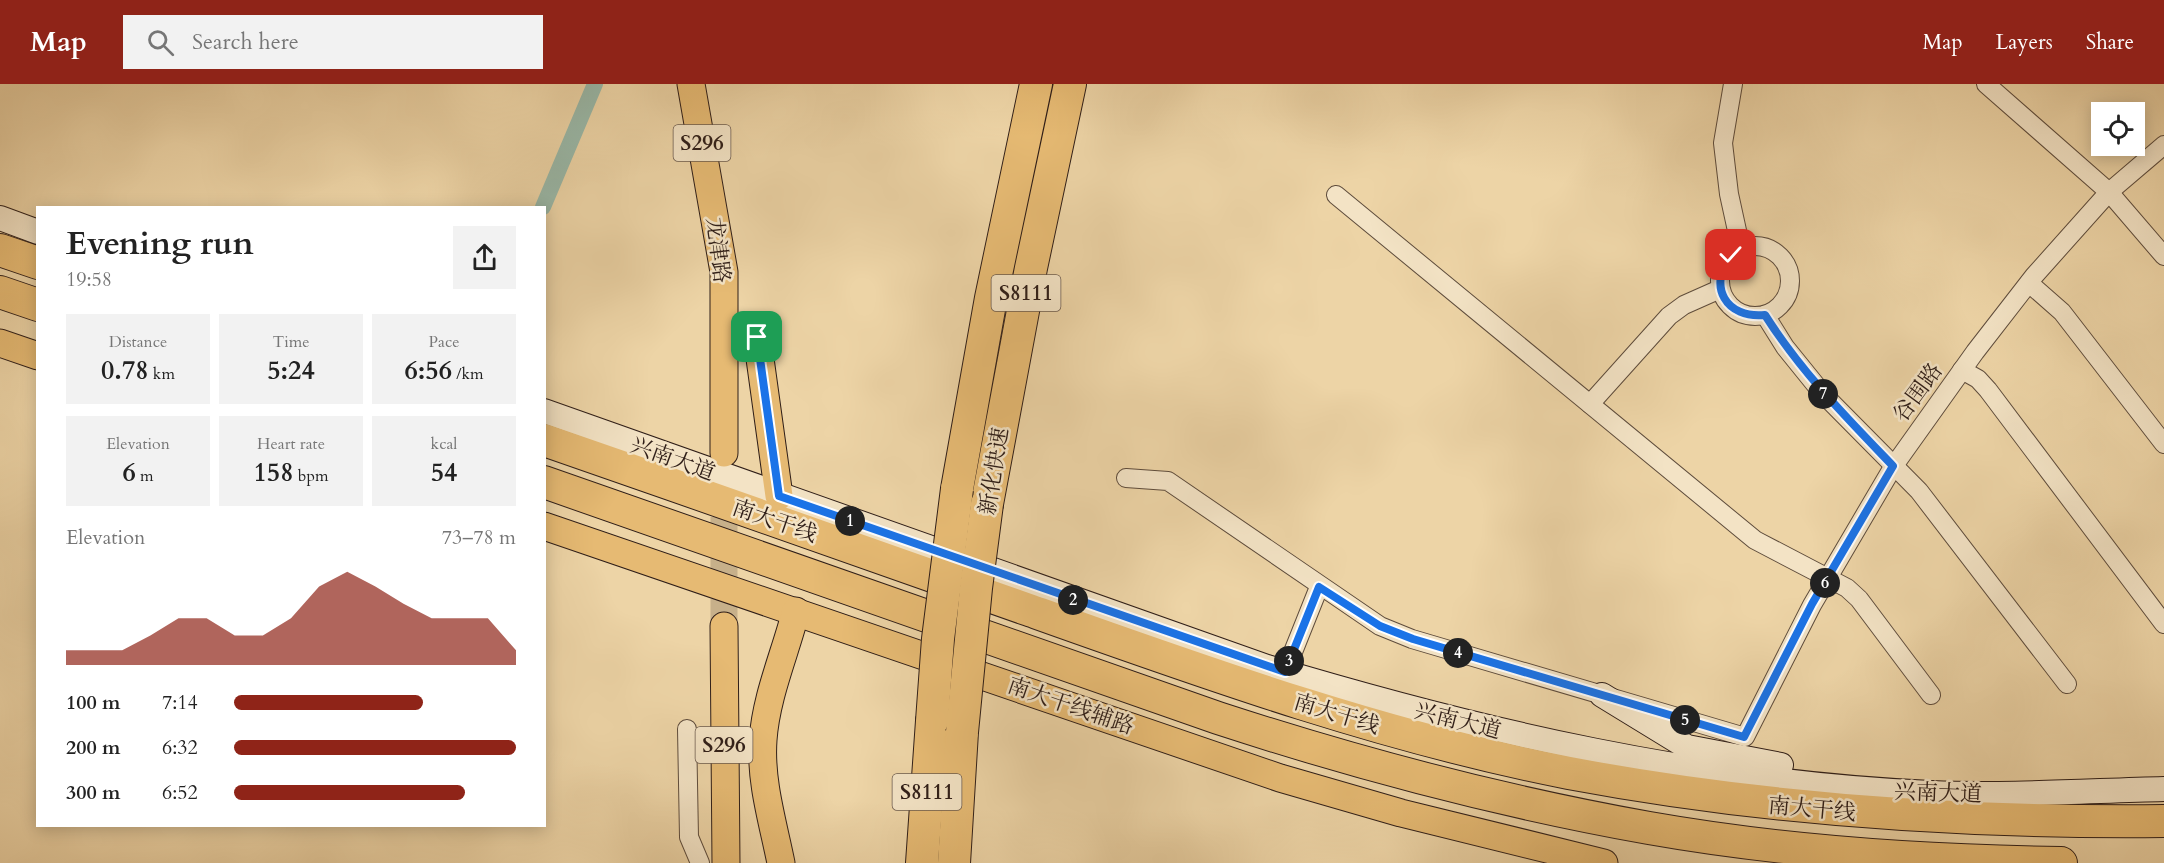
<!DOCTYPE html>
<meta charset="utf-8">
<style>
:root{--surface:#fff;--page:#f2f2f2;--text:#222;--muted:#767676;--accent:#8f2418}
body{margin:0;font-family:Cardo,"Noto Serif SC",serif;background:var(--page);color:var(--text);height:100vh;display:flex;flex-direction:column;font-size:22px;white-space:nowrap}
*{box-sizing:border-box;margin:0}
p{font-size:20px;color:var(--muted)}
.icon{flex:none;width:33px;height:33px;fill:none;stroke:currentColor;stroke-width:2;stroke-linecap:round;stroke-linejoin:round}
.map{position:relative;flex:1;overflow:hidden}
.side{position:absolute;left:36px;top:122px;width:510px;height:621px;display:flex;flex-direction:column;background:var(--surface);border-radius:0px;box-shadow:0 3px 15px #0003}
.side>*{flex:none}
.tools{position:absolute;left:2091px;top:18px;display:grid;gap:12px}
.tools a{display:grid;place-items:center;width:54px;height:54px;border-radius:0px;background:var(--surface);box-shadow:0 3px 15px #0003;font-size:30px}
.pin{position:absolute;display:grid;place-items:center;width:51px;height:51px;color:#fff;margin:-26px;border-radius:12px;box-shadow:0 3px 9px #0006}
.km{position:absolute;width:30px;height:30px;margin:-15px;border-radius:50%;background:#222;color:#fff;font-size:16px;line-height:30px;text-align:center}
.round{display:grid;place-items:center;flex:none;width:63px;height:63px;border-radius:0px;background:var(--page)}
.head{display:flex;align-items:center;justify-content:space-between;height:102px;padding:0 30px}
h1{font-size:33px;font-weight:700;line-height:45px}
.metrics{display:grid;grid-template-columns:repeat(3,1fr);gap:9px;height:102px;padding:6px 30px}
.metrics div{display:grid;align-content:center;border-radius:0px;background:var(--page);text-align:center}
.metrics b{font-size:26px;font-weight:700}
.metrics small{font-size:16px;font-weight:400}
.metrics p{font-size:16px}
.chart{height:168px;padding:12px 30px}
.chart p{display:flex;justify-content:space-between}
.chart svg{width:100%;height:108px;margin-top:6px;fill:var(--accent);opacity:.7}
ul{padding:0 30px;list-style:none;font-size:20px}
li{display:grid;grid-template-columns:96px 72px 1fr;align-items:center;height:45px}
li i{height:15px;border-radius:8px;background:var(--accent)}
header{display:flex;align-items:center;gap:36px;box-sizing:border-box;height:84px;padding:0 30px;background:var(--accent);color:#fff}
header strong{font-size:28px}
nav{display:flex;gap:33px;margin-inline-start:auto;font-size:21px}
.search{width:420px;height:54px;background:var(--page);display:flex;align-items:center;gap:15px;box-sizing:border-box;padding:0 21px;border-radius:0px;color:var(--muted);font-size:22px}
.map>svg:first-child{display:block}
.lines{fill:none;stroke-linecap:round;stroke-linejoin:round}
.canal{stroke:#99b8a8;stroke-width:16}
.primary-tunnel{stroke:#c7b08a;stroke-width:27;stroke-dasharray:27 14;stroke-linecap:butt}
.street-casing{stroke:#5e4c3c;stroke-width:20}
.secondary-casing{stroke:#2f1e18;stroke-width:26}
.primary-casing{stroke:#2f1e18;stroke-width:29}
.highway-casing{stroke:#2f1e18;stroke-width:34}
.street{stroke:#f3e3c5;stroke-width:18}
.secondary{stroke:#f3e3c5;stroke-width:24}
.primary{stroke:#e6ba73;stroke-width:27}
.highway{stroke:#e6ba73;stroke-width:32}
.highway-bridge-casing{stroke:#2f1e18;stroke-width:34;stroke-linecap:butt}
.highway-bridge{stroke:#e6ba73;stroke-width:32}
.route-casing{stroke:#fff;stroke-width:12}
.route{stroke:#1a73e8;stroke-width:8}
.labels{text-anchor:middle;stroke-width:5;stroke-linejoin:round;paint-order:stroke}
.shield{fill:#f3e3c5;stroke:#6a594c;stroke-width:1.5}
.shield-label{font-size:21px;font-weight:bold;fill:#2f1e18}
.street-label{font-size:22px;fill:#2f1e18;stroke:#f3e3c5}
</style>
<header>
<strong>Map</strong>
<div class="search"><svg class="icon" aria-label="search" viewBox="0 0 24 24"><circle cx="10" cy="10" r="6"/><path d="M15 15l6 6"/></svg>Search here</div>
<nav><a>Map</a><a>Layers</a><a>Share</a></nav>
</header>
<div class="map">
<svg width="2164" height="779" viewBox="0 0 2164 779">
<rect width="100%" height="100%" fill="#edd4a6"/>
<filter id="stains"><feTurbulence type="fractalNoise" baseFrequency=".00333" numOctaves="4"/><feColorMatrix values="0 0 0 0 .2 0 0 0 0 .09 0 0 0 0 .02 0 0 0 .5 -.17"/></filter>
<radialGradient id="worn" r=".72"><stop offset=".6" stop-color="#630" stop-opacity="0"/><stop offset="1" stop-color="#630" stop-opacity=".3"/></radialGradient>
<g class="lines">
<polyline class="canal" points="543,123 595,0"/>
<polyline class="primary-tunnel" points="724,542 724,400"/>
<g class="street-casing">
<g id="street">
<polyline points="1733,0 1723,59 1729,110 1741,165"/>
<polyline points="1986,0 2109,108 2164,172"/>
<polyline points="1336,111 1755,456 1847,504 1859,515 1931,611"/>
<circle cx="1755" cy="197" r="35"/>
<polyline points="2029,199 2062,228 2164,360"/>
<polyline points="1765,231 1785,263 1823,310 1919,407 2067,600"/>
<polyline points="1962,286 1978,295 1988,306 2164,540"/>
<polyline points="1590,320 1669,232 1684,221 1720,205"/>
<polyline points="1126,394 1168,397 1380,542 1412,555 1745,653 1812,521 1893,383 1975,268 2034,192 2109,108 2164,61"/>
<polyline points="1285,588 1319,503"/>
<polyline points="687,645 689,753 700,779"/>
</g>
</g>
<g class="secondary-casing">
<g id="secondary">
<polyline points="0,134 38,148"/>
<path d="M544,327L1267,583C1483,648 1704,699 1931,709C2008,712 2086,707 2164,705"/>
<polyline points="1602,611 1687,663 1781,681"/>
</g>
</g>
<g class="primary-casing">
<g id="primary">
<polyline points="691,0 724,188 724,369"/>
<polyline points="757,253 779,412"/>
<polyline points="0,259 38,272"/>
<polyline points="544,442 1280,694 1401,729 1604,779"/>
<polyline points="724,542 726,779"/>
<path d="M781,779C773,739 760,697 763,656C766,612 785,570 796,527"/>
</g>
</g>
<g class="highway-casing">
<g id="highway">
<polyline points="0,166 38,179"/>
<polyline points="0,208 38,221"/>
<path d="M544,356C706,412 868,469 1029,526C1206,589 1384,653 1569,689C1766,726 1964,739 2164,737"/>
<path d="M544,398L1218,634C1359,680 1503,718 1649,744C1785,768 1924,777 2061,779"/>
<polyline points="957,405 991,214 1036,0"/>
<polyline points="987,420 1031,184 1070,0"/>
<polyline points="922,779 932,637"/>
<polyline points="954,779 962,648"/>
</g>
</g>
<use href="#street" class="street"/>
<use href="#secondary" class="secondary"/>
<use href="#primary" class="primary"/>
<use href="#highway" class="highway"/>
<g class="highway-bridge-casing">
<g id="highway-bridge">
<polyline points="932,637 938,555 957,405"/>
<polyline points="962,648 976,504 987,420"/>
</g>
</g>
<use href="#highway-bridge" class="highway-bridge"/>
</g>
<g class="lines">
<g class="route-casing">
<path id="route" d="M757,253L779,412L1285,588L1319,503L1380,542L1413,555L1744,653L1812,520L1893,382C1846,333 1802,289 1765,231C1726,235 1707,202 1731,171"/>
</g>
<use href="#route" class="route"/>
</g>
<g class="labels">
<g class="shield">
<rect x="673.5" y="41" width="57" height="36" rx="4.5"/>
<rect x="991.5" y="191" width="69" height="36" rx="4.5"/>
<rect x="695.5" y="643" width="57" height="36" rx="4.5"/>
<rect x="892.5" y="690" width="69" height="36" rx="4.5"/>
</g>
<g class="shield-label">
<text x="702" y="66">S296</text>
<text x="1026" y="216">S8111</text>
<text x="724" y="668">S296</text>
<text x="927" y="715">S8111</text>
</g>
<g class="street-label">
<text transform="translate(719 166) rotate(83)" y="8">龙津路</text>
<text transform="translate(1917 308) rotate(-54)" y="8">谷围路</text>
<text transform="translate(673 374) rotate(20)" y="8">兴南大道</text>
<text transform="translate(993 387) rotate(-81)" y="8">新化快速</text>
<text transform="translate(775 436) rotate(19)" y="8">南大干线</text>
<text transform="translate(1071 621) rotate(19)" y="8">南大干线辅路</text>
<text transform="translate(1337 629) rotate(17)" y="8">南大干线</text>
<text transform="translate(1458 636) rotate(14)" y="8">兴南大道</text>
<text transform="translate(1938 708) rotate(2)" y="8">兴南大道</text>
<text transform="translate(1812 724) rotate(5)" y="8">南大干线</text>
</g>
</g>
<rect width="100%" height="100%" filter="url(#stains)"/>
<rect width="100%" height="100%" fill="url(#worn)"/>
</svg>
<div class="tools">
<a><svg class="icon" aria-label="locate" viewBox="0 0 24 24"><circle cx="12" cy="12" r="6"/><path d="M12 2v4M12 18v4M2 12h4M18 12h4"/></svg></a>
</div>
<div class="pin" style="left:757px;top:253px;background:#1e9e55"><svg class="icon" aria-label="arrive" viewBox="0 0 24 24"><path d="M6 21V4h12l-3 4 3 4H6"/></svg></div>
<div class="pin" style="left:1731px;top:171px;background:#d93025"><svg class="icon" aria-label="check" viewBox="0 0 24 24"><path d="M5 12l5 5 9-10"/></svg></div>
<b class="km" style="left:850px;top:437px">1</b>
<b class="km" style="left:1073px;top:516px">2</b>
<b class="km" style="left:1289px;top:577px">3</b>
<b class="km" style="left:1458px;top:569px">4</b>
<b class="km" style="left:1685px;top:636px">5</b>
<b class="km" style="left:1825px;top:499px">6</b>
<b class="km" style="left:1823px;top:310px">7</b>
<section class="side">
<div class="head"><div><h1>Evening run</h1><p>19:58</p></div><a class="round"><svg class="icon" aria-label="share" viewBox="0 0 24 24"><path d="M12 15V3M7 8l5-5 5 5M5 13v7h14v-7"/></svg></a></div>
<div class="metrics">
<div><p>Distance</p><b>0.78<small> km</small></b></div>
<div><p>Time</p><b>5:24</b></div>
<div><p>Pace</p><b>6:56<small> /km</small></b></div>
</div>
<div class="metrics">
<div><p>Elevation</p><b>6<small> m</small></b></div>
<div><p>Heart rate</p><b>158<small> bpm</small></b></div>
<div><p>kcal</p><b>54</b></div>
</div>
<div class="chart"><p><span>Elevation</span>73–78 m</p>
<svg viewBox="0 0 160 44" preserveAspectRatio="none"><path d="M0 44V38L10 38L20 38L30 32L40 25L50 25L60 32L70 32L80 25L90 12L100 6L110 12L120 19L130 25L140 25L150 25L160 38V44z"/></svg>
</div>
<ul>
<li><b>100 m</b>7:14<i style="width:67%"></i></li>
<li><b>200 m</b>6:32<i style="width:100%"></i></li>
<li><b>300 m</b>6:52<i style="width:82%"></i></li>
</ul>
</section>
</div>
